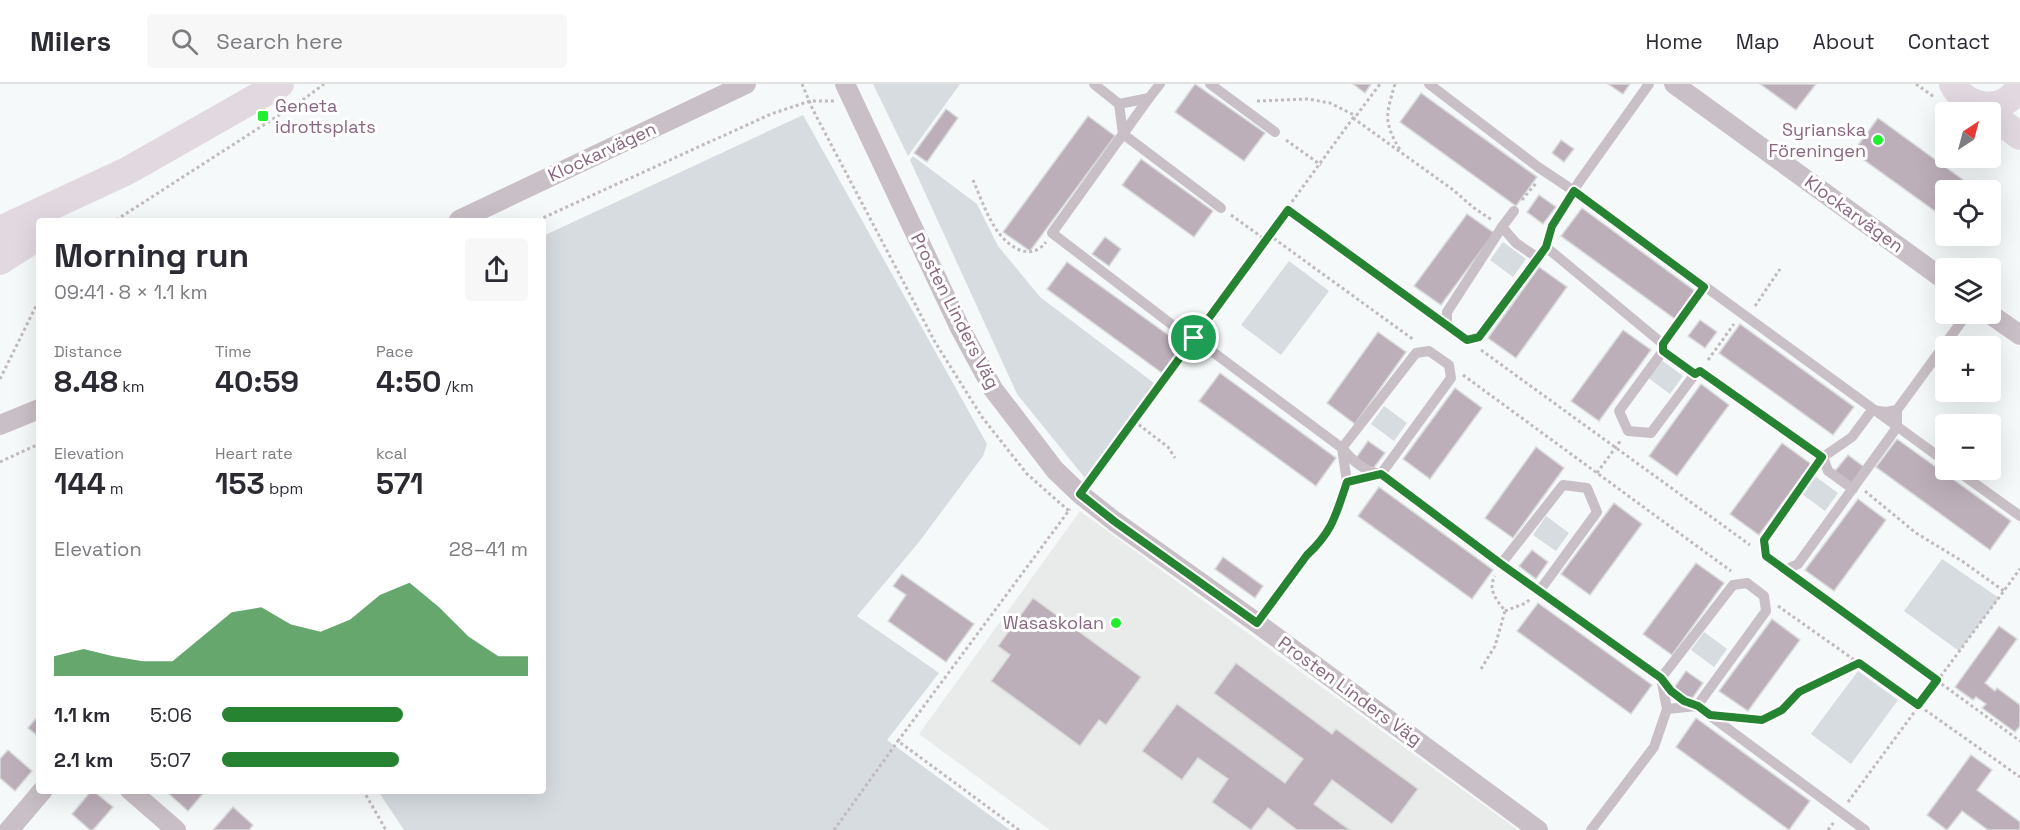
<!DOCTYPE html>
<meta charset="utf-8">
<style>
:root{--surface:#fff;--page:#f7f7f7;--text:#2b2b33;--muted:#7c7c81;--line:#e1e1e2;--accent:#268331}
body{margin:0;font-family:"Space Grotesk",sans-serif;background:var(--page);color:var(--text);height:100vh;display:flex;flex-direction:column;font-size:22px;white-space:nowrap}
*{box-sizing:border-box;margin:0}
p{font-size:20px;color:var(--muted)}
.icon{flex:none;width:33px;height:33px;fill:none;stroke:currentColor;stroke-width:2;stroke-linecap:round;stroke-linejoin:round}
.map{position:relative;flex:1;overflow:hidden}
.details{position:absolute;left:36px;top:134px;width:510px;height:576px;display:flex;flex-direction:column;background:var(--surface);border-radius:6px;box-shadow:0 6px 24px #0002}
.details>*{flex:none}
.needle{width:39px;rotate:36deg}
.fabs{position:absolute;left:1935px;top:18px;display:grid;gap:12px}
.fabs a{display:grid;place-items:center;width:66px;height:66px;border-radius:6px;background:var(--surface);box-shadow:0 6px 24px #0002;font-size:30px}
.pin{position:absolute;display:grid;place-items:center;width:51px;height:51px;color:#fff;margin:-26px;border:3px solid #fff;border-radius:50%;box-shadow:0 2px 6px #0007}
.round{display:grid;place-items:center;flex:none;width:63px;height:63px;border-radius:6px;background:var(--page)}
.headline{display:flex;align-items:center;justify-content:space-between;height:102px;padding:0 18px}
h1{font-size:33px;font-weight:800;line-height:45px}
.stats{display:grid;grid-template-columns:repeat(3,1fr);gap:9px;height:102px;padding:6px 18px}
.stats div{display:grid;align-content:center}
.stats b{font-size:30px;font-weight:800}
.stats small{font-size:16px;font-weight:400}
.stats p{font-size:16px}
.chart{height:168px;padding:12px 18px}
.chart p{display:flex;justify-content:space-between}
.chart svg{width:100%;height:108px;margin-top:6px;fill:var(--accent);opacity:.7}
ul{padding:0 18px;list-style:none;font-size:20px}
li{display:grid;grid-template-columns:96px 72px 1fr;align-items:center;height:45px}
li i{height:15px;border-radius:8px;background:var(--accent)}
header{display:flex;align-items:center;gap:36px;box-sizing:border-box;height:84px;padding:0 30px;background:var(--surface);border-bottom:2px solid var(--line)}
header strong{font-size:28px}
nav{display:flex;gap:33px;margin-inline-start:auto;font-size:21px}
.search{width:420px;height:54px;background:var(--page);display:flex;align-items:center;gap:15px;box-sizing:border-box;padding:0 21px;border-radius:6px;color:var(--muted);font-size:22px}
.map>svg:first-child{display:block}
.built{fill:#e9eaea}
.green{fill:#d7dce1}
.building{fill:#bdafba;stroke:#d8dbda;stroke-width:1.5}
.lines{fill:none;stroke-linecap:round;stroke-linejoin:round}
.path{stroke:#c1babf;stroke-width:3;stroke-dasharray:3 3;stroke-linecap:butt}
.lane{stroke:#c9bfc6;stroke-width:10}
.street{stroke:#c9bfc6;stroke-width:20}
.secondary{stroke:#e2d9e0;stroke-width:28}
.route-casing{stroke:#fff;stroke-width:12}
.route{stroke:#268331;stroke-width:8}
.poi-dot{fill:#20ef2e;stroke:#fff;stroke-width:2}
.labels{text-anchor:middle;stroke-width:6;stroke-linejoin:round;paint-order:stroke}
.poi-label{font-size:18px;fill:#89667f;stroke:#fff;text-anchor:end}
.street-label{font-size:18px;fill:#89667f;stroke:#fff}
</style>
<header>
<strong>Milers</strong>
<div class="search"><svg class="icon" aria-label="search" viewBox="0 0 24 24"><circle cx="10" cy="10" r="6"/><path d="M15 15l6 6"/></svg>Search here</div>
<nav><a>Home</a><a>Map</a><a>About</a><a>Contact</a></nav>
</header>
<div class="map">
<svg width="2020" height="746" viewBox="0 0 2020 746">
<rect width="100%" height="100%" fill="#f6f9f9"/>
<polygon class="built" points="1080,427 1518,746 1050,746 919,650"/>
<g class="green">
<polygon points="873,0 960,0 908,72"/>
<polygon points="803,31 987,360 983,372 919,458 857,532 939,589 887,656 1010,746 404,746 378,707 543,706 543,152"/>
<polygon points="913,72 977,120 998,162 1040,213 1154,299 1085,394 1017,310 910,76"/>
<polygon points="1503,158 1526,175 1513,193 1490,176"/>
<polygon points="1289,177 1329,207 1281,271 1241,241"/>
<polygon points="1660,275 1683,292 1670,310 1647,293"/>
<polygon points="1384,322 1407,339 1394,357 1371,340"/>
<polygon points="1815,392 1838,409 1825,427 1802,410"/>
<polygon points="1546,432 1569,449 1556,467 1533,451"/>
<polygon points="1942,475 1999,514 1959,567 1904,527"/>
<polygon points="1704,548 1727,565 1714,583 1691,566"/>
<polygon points="1858,587 1898,616 1851,680 1811,650"/>
</g>
<g class="building">
<polygon points="1195,0 1265,49 1244,77 1175,28"/>
<polygon points="1353,0 1371,0 1365,9"/>
<polygon points="1608,0 1630,0 1623,10"/>
<polygon points="1760,0 1816,0 1796,26"/>
<polygon points="1421,9 1537,93 1516,122 1400,38"/>
<polygon points="946,25 958,34 927,78 914,69"/>
<polygon points="1088,32 1115,52 1030,167 1003,148"/>
<polygon points="1878,34 1977,106 1946,106 1946,135 1853,68"/>
<polygon points="1561,56 1574,65 1564,78 1552,69"/>
<polygon points="1141,75 1213,127 1194,153 1122,101"/>
<polygon points="1539,111 1556,123 1543,140 1527,128"/>
<polygon points="1990,117 2000,124 1990,137"/>
<polygon points="1582,124 1695,207 1675,235 1561,152"/>
<polygon points="1467,130 1494,149 1441,221 1414,202"/>
<polygon points="1105,153 1121,165 1109,182 1092,170"/>
<polygon points="1067,178 1182,261 1162,289 1047,205"/>
<polygon points="1539,183 1567,203 1516,274 1488,254"/>
<polygon points="1700,236 1717,248 1705,264 1688,252"/>
<polygon points="1740,240 1854,323 1833,351 1719,269"/>
<polygon points="1623,246 1651,266 1599,337 1571,317"/>
<polygon points="1378,248 1406,268 1355,340 1327,319"/>
<polygon points="1220,289 1336,374 1316,402 1199,317"/>
<polygon points="1701,300 1729,321 1677,392 1649,372"/>
<polygon points="1455,304 1482,324 1430,395 1403,375"/>
<polygon points="1897,355 2011,437 1990,466 1876,383"/>
<polygon points="1368,357 1385,369 1372,386 1356,374"/>
<polygon points="1782,359 1811,380 1759,451 1730,430"/>
<polygon points="1536,363 1564,384 1513,454 1485,434"/>
<polygon points="1848,371 1864,383 1852,400 1835,387"/>
<polygon points="1379,403 1493,486 1472,515 1358,432"/>
<polygon points="1858,415 1886,436 1834,507 1805,486"/>
<polygon points="1614,419 1642,440 1590,511 1561,490"/>
<polygon points="1532,466 1548,478 1536,495 1519,482"/>
<polygon points="1223,473 1263,502 1255,514 1215,485"/>
<polygon points="1696,479 1724,499 1672,571 1643,550"/>
<polygon points="902,490 974,540 946,578 888,537 906,511 893,502"/>
<polygon points="1033,514 1141,593 1106,641 1099,636 1080,662 991,597 1010,571 998,562"/>
<polygon points="1538,519 1652,601 1631,630 1517,547"/>
<polygon points="1772,535 1800,556 1748,627 1719,607"/>
<polygon points="1999,542 2017,555 1985,599 1995,607 1997,604 2020,621 2020,642 2015,648 1982,624 1986,620 1976,613 1973,616 1955,603"/>
<polygon points="1236,579 1332,650 1336,645 1418,705 1392,740 1332,696 1314,720 1350,746 1297,746 1268,724 1251,746 1212,718 1228,695 1198,674 1182,696 1142,667 1177,620 1285,699 1303,675 1214,609"/>
<polygon points="1686,587 1703,599 1691,616 1674,604"/>
<polygon points="39,631 39,653 28,644"/>
<polygon points="1696,634 1810,717 1789,746 1676,663"/>
<polygon points="8,666 32,687 15,707 0,694 0,675"/>
<polygon points="1971,671 1992,686 1977,706 2020,738 2020,746 1988,746 1962,727 1947,746 1927,731"/>
<polygon points="92,706 113,723 93,746 90,746 72,730"/>
<polygon points="170,706 206,706 188,727 168,709"/>
<polygon points="233,723 253,741 249,746 213,746"/>
</g>
<g class="lines">
<g class="path">
<polyline points="802,0 813,26 935,258 982,333 1027,390 1069,427"/>
<path d="M1395,0C1386,31 1383,37 1400,66"/>
<polyline points="1916,0 1934,13"/>
<polyline points="1257,17 1308,15 1330,19 1356,32"/>
<polyline points="1353,34 1452,105 1474,124 1492,136"/>
<polyline points="1286,56 1321,81"/>
<path d="M973,96C980,112 986,130 996,145C1007,162 1030,179 1046,158"/>
<polyline points="1522,116 1537,98"/>
<polyline points="1288,126 1435,232"/>
<polyline points="1231,131 1266,156"/>
<polyline points="116,136 304,15 324,0"/>
<polyline points="538,136 771,30 810,17 835,17"/>
<polyline points="1269,151 1414,256"/>
<polyline points="1755,222 1780,185"/>
<polyline points="1200,244 1353,34 1356,32 1380,0"/>
<polyline points="1671,249 1697,213"/>
<polyline points="1481,266 1750,461"/>
<polyline points="1708,276 1734,240"/>
<polyline points="1463,291 1731,487"/>
<polyline points="0,295 39,216"/>
<polyline points="1134,337 1168,363 1175,374"/>
<polyline points="0,378 39,360"/>
<polyline points="1597,389 1621,356"/>
<polyline points="1089,397 1186,264"/>
<polyline points="1865,407 1916,449 1962,477 2004,507"/>
<polyline points="1796,494 2020,657"/>
<polyline points="1778,522 2020,693"/>
<polyline points="1505,527 1526,519 1530,515"/>
<path d="M1481,585L1495,562L1505,527C1497,516 1487,506 1495,492"/>
<polyline points="1736,633 1762,636 1782,626 1799,607 1859,579"/>
<polyline points="363,706 386,746"/>
<polyline points="1848,718 2020,485"/>
<polyline points="834,746 898,657"/>
<polyline points="1019,746 898,657 1070,425"/>
<polyline points="1828,746 1834,738"/>
</g>
<g class="lane">
<polyline points="1094,0 1119,20 1149,14 1160,0"/>
<polyline points="1210,0 1275,48"/>
<polyline points="1429,0 1538,83 1574,107 1946,378"/>
<polyline points="1649,0 1579,98 1552,142 1546,163 1663,260 1663,267 1695,290 1700,287 1823,373 1852,353 1872,326 1886,328 1897,326"/>
<polyline points="1149,14 1123,50 1221,124"/>
<path d="M1119,20L1123,50L1052,149L1175,243L1194,254L1342,364C1353,377 1363,387 1381,390L1501,480L1661,594C1671,608 1681,616 1697,622L1865,746"/>
<polyline points="1514,127 1502,143 1516,159 1538,174 1541,170"/>
<polyline points="1502,143 1447,228 1447,241 1467,256 1479,253 1538,174"/>
<polyline points="1663,267 1619,327 1628,347 1651,349 1695,290"/>
<polyline points="1956,386 2020,432"/>
<polyline points="1853,405 1828,387 1823,373 1764,456 1766,472 1785,486 1798,480 1890,353 1897,343 1897,326 1967,230"/>
<polyline points="1501,480 1563,401 1587,404 1597,428 1543,502 1537,506"/>
<polyline points="1257,539 1307,471 1317,461 1332,441 1347,398 1342,364 1416,269 1429,267 1449,281 1451,294 1381,390 1347,398"/>
<polyline points="1591,746 1654,663 1667,625 1661,594 1733,501 1747,499 1764,512 1766,527 1697,622 1667,625"/>
</g>
<g class="street">
<polyline points="845,0 960,244 993,305 1055,386 1080,410 1114,437 1257,539 1538,746"/>
<polyline points="1674,0 1946,197"/>
<polyline points="459,136 746,0"/>
<polyline points="1990,230 2020,251"/>
<polyline points="0,341 39,325"/>
<polyline points="130,706 176,746"/>
<polyline points="9,746 43,706"/>
</g>
<g class="secondary">
<path d="M1953,0C1967,27 2005,30 2020,2"/>
<polyline points="1990,30 2020,52"/>
<polyline points="0,146 127,87 280,0"/>
<polyline points="0,177 39,152"/>
</g>
</g>
<g class="lines">
<g class="route-casing">
<path id="route" d="M1574,107L1704,203L1663,260V267L1695,290L1700,287L1822,373L1764,456L1766,472L1937,596L1918,621L1859,579L1799,608L1782,626L1762,636L1710,631L1698,622L1684,617L1671,607L1661,594L1501,480L1381,390L1347,398C1336,430 1333,447 1307,471L1257,539L1114,437L1080,410L1288,126L1467,256L1479,253L1538,174L1546,163L1552,142Z"/>
</g>
<use href="#route" class="route"/>
</g>
<g class="poi-dot">
<rect x="257" y="26" width="12" height="12" rx="3"/>
<circle cx="1878" cy="56" r="6"/>
<circle cx="1116" cy="539" r="6"/>
</g>
<g class="labels">
<g class="poi-label">
<text x="275" y="28" text-anchor="start">Geneta<tspan x="275" dy="21">idrottsplats</tspan></text>
<text x="1866" y="52">Syrianska<tspan x="1866" dy="21">Föreningen</tspan></text>
<text x="1104" y="545">Wasaskolan</text>
</g>
<g class="street-label">
<text transform="translate(602 68) rotate(-25)" y="6">Klockarvägen</text>
<text transform="translate(1854 130) rotate(36)" y="6">Klockarvägen</text>
<text transform="translate(955 227) rotate(63)" y="6">Prosten Linders Väg</text>
<text transform="translate(1350 607) rotate(36)" y="6">Prosten Linders Väg</text>
</g>
</g>
</svg>
<div class="fabs">
<a><svg class="needle" viewBox="-14 -14 28 28"><path d="M0-13l5 13h-10z" fill="#e53935"/><path d="M0 13l5-13h-10z" fill="#7c7c81"/></svg></a>
<a><svg class="icon" aria-label="locate" viewBox="0 0 24 24"><circle cx="12" cy="12" r="6"/><path d="M12 2v4M12 18v4M2 12h4M18 12h4"/></svg></a>
<a><svg class="icon" aria-label="layers" viewBox="0 0 24 24"><path d="M12 4l9 5-9 5-9-5zM3 14l9 5 9-5"/></svg></a>
<a>+</a>
<a>−</a>
</div>
<div class="pin" style="left:1194px;top:254px;background:#1e9e55"><svg class="icon" aria-label="arrive" viewBox="0 0 24 24"><path d="M6 21V4h12l-3 4 3 4H6"/></svg></div>
<section class="details">
<div class="headline"><div><h1>Morning run</h1><p>09:41 · 8 × 1.1 km</p></div><a class="round"><svg class="icon" aria-label="share" viewBox="0 0 24 24"><path d="M12 15V3M7 8l5-5 5 5M5 13v7h14v-7"/></svg></a></div>
<div class="stats">
<div><p>Distance</p><b>8.48<small> km</small></b></div>
<div><p>Time</p><b>40:59</b></div>
<div><p>Pace</p><b>4:50<small> /km</small></b></div>
</div>
<div class="stats">
<div><p>Elevation</p><b>144<small> m</small></b></div>
<div><p>Heart rate</p><b>153<small> bpm</small></b></div>
<div><p>kcal</p><b>571</b></div>
</div>
<div class="chart"><p><span>Elevation</span>28–41 m</p>
<svg viewBox="0 0 160 44" preserveAspectRatio="none"><path d="M0 44V36L10 33L20 36L30 38L40 38L50 28L60 18L70 16L80 23L90 26L100 21L110 11L120 6L130 16L140 28L150 36L160 36V44z"/></svg>
</div>
<ul>
<li><b>1.1 km</b>5:06<i style="width:59%"></i></li>
<li><b>2.1 km</b>5:07<i style="width:58%"></i></li>
</ul>
</section>
</div>
